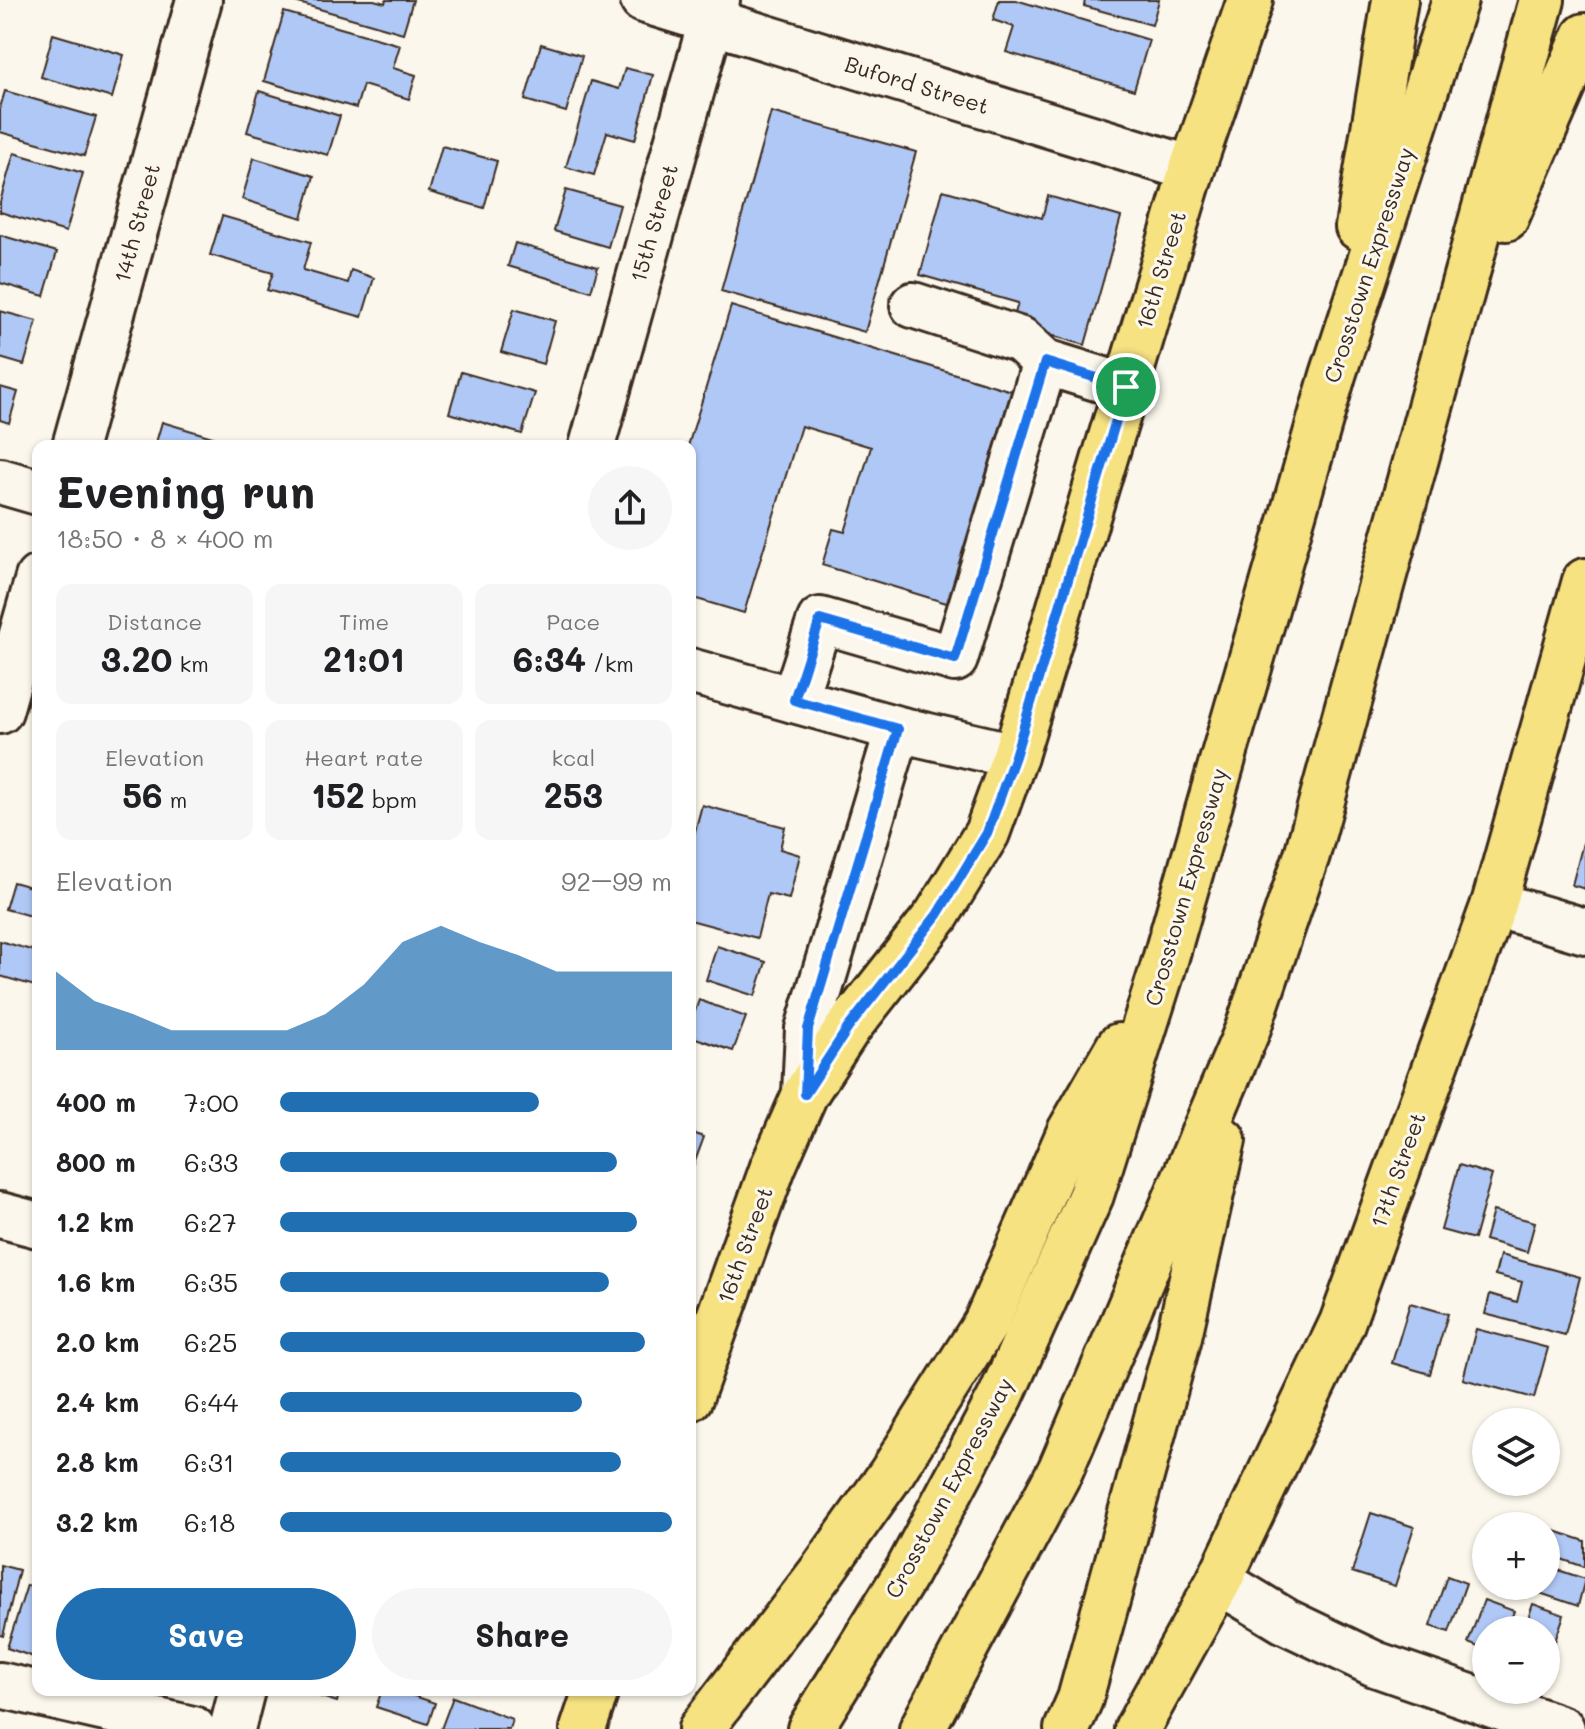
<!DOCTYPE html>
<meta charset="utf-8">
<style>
:root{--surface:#fff;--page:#f6f6f6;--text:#202124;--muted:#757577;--accent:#1f6fb2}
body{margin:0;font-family:Mali,sans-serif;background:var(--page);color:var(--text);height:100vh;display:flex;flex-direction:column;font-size:30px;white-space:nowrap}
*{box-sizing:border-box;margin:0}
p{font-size:26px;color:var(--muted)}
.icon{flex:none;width:44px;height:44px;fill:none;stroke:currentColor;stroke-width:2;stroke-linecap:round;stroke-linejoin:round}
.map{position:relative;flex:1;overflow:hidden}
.sheet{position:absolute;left:32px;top:440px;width:664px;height:1256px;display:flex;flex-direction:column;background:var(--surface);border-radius:16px;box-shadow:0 2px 6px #0004}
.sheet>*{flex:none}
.fabs{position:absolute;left:1472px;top:1408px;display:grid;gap:16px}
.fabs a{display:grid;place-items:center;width:88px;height:88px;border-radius:50%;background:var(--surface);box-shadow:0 2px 6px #0004;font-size:40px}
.pin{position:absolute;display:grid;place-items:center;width:68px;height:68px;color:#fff;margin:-34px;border:4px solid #fff;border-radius:50%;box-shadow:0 2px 8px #0007}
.round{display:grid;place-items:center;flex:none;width:84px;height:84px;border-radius:42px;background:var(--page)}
.summary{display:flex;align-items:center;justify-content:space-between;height:136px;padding:0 24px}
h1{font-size:44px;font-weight:800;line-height:60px}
.stats{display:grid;grid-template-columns:repeat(3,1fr);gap:12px;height:136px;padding:8px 24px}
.stats div{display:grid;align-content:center;border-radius:16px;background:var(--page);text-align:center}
.stats b{font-size:34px;font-weight:800}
.stats small{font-size:22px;font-weight:400}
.stats p{font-size:22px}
.chart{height:224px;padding:16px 24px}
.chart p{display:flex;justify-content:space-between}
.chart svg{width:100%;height:144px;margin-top:8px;fill:var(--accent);opacity:.7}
.action{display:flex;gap:16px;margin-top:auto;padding:16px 24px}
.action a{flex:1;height:92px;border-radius:48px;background:var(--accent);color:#fff;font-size:32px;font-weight:800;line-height:92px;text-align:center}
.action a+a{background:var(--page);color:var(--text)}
ul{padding:0 24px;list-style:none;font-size:26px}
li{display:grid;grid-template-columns:128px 96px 1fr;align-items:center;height:60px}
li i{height:20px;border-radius:10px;background:var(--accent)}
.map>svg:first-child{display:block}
.building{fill:#b0c8f6;stroke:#3b2a1e;stroke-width:2}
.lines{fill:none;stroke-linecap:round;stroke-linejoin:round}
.minor-casing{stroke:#3b2a1e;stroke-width:50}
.major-casing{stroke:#3b2a1e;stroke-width:50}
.highway-casing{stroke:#3b2a1e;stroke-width:50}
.minor{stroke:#fbf7ec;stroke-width:44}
.major{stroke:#f6e281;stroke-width:44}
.highway{stroke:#f6e281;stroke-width:44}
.route-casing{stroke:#fff;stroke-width:16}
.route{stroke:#1a73e8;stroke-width:10}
.labels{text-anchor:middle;stroke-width:6;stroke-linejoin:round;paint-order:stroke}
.street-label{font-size:22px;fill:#3b2a1e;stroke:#fbf7ec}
</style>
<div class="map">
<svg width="1585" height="1729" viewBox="0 0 1585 1729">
<rect width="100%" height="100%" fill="#fbf7ec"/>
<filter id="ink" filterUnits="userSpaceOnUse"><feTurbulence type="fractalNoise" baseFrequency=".0125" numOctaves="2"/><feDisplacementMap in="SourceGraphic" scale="16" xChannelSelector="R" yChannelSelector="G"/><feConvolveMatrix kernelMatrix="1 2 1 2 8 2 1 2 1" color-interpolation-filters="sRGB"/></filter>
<g filter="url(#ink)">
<g class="building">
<polygon points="288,0 374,0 385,3 386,0 413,0 403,33"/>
<polygon points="999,0 1016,0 1149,40 1134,90 1006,52 1014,27 993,20"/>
<polygon points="1085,0 1159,0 1152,25 1084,6"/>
<polygon points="284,12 400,45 393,68 416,75 409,99 363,85 356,108 264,81"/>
<polygon points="53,34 124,55 112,98 41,77"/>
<polygon points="541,44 582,56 566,112 525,100"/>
<polygon points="625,68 653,75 635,140 607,132 594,175 566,167 591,81 619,89"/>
<polygon points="5,91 96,117 84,156 0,132 0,108"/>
<polygon points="259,91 340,116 328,155 247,132"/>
<polygon points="771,112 916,152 865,332 721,291"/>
<polygon points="442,146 497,161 484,208 429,192"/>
<polygon points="14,153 83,173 66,232 0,212 0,202"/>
<polygon points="254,158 314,176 302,218 242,199"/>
<polygon points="566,190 620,205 608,247 554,231"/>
<polygon points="943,190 1042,218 1048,196 1121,217 1085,345 1012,324 1018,303 920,275"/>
<polygon points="222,216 311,242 303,270 348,283 351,270 374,278 362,317 267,290 273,273 210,255"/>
<polygon points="0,235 57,252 44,296 0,283"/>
<polygon points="515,243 598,267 591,291 508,266"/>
<polygon points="731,306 1018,393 953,605 822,565 833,529 845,532 871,447 801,426 744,613 690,597 690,446 688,446"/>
<polygon points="514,309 555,321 543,364 501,352"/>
<polygon points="0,311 37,321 24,365 0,358"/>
<polygon points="461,372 535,393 522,434 449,413"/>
<polygon points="0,387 18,392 9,423 0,420"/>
<polygon points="162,422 236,444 236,446 155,446"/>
<polygon points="702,805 785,827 780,849 800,855 789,899 768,894 757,938 690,920 690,850"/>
<polygon points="1583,843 1585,843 1585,889 1572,885"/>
<polygon points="13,882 38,889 38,918 5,909"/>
<polygon points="0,941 38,952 38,987 0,976"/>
<polygon points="717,946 766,962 755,996 706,980"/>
<polygon points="699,1000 746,1017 733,1051 690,1036 690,1025"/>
<polygon points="690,1132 704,1137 691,1172 690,1172"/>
<polygon points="1459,1165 1492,1175 1474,1239 1441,1230"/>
<polygon points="1493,1211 1535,1222 1527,1252 1485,1240"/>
<polygon points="1500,1255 1580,1277 1565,1335 1485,1314 1490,1294 1517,1302 1522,1282 1495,1275"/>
<polygon points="1410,1303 1448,1314 1430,1374 1392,1363"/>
<polygon points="1476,1329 1548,1348 1534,1398 1463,1379"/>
<polygon points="1371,1513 1414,1527 1395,1586 1352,1572"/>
<polygon points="1546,1528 1585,1541 1585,1567 1546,1554"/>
<polygon points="0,1565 19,1570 3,1636 0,1635"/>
<polygon points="1546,1566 1585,1579 1578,1606 1519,1586 1546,1586"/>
<polygon points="1447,1576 1466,1583 1449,1632 1430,1626"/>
<polygon points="27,1585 38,1589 37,1658 7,1648"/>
<polygon points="1484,1600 1514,1611 1507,1630 1486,1630 1486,1650 1468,1643"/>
<polygon points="1533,1604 1564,1615 1546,1667 1546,1630 1524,1630"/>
<polygon points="299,1690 340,1690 337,1702"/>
<polygon points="382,1690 397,1690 435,1703 428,1724 376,1707"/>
<polygon points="453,1697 512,1719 509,1729 441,1729"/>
</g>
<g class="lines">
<g class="minor-casing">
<g id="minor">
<polyline points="643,0 1192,169"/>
<polyline points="913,305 1021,340 1045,362 1126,387"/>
<polyline points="75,446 199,0"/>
<polyline points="592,446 717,0"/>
<polyline points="0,481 38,492"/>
<polyline points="690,671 898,729 1015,756"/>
<polyline points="794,700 820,620 955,659 1045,362"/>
<polyline points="0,711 38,578"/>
<polyline points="1494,904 1585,931"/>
<polyline points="805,1094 808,1029 898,729"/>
<polyline points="0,1215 38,1225"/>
<polyline points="1219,1581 1285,1621 1375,1664 1562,1729"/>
<polyline points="0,1685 193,1729"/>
<polyline points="232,1729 242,1690"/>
</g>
</g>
<g class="major-casing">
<g id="major">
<polyline points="690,1398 773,1167 805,1094 848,1028 937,915 987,833 1015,756 1192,169 1250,0"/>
<polyline points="583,1729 596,1690"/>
<polyline points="1137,1729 1219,1581 1342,1323 1494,904 1585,581"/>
</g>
</g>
<g class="highway-casing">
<g id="highway">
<polyline points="1506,218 1585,36"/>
<polyline points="1358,227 1395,0"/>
<polyline points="701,1729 822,1571 891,1474 986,1323 1070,1131 1119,1046"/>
<polyline points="810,1729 907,1572 1001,1396 1091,1195 1162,971 1333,375 1455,0"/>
<polyline points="922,1729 1060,1471 1247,1031 1307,855 1542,0"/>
<polyline points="1067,1729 1080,1699 1178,1341 1223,1140"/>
</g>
</g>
<use href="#minor" class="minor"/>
<use href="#major" class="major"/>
<use href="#highway" class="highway"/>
</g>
</g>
<g class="lines" filter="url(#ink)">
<g class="route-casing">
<polygon id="route" points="1045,362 1126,387 1015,756 987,833 937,915 848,1028 805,1094 808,1029 898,729 794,700 820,620 955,659"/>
</g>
<use href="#route" class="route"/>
</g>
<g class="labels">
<g class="street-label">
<text transform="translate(917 85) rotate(17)" y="8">Buford Street</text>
<text transform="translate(137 223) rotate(-75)" y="8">14th Street</text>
<text transform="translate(654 223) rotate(-74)" y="8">15th Street</text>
<text transform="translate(1369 265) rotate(-72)" y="8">Crosstown Expressway</text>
<text transform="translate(1161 270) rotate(-73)" y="8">16th Street</text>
<text transform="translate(1186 887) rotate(-74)" y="8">Crosstown Expressway</text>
<text transform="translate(1398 1170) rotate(-70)" y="8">17th Street</text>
<text transform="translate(745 1245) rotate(-70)" y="8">16th Street</text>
<text transform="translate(949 1488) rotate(-62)" y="8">Crosstown Expressway</text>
</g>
</g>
</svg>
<div class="fabs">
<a><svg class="icon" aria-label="layers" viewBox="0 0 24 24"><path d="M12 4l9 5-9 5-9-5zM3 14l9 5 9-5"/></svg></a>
<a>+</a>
<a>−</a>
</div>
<div class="pin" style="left:1126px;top:387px;background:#1e9e55"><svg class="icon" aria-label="arrive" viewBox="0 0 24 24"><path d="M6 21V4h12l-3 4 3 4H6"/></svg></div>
<section class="sheet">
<div class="summary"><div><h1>Evening run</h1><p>18:50 · 8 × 400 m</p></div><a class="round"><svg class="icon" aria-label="share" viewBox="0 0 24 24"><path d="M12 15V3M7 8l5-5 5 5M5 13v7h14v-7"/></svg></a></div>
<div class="stats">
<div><p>Distance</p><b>3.20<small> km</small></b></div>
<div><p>Time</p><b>21:01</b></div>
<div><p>Pace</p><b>6:34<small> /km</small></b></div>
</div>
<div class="stats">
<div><p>Elevation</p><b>56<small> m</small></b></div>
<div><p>Heart rate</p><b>152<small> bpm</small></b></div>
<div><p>kcal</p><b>253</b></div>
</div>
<div class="chart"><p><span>Elevation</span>92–99 m</p>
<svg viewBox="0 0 160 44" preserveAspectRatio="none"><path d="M0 44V20L10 29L20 33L30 38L40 38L50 38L60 38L70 33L80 24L90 11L100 6L110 11L120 15L130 20L140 20L150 20L160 20V44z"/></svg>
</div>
<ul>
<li><b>400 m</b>7:00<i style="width:66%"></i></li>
<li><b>800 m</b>6:33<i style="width:86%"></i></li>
<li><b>1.2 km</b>6:27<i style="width:91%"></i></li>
<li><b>1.6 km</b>6:35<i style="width:84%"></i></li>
<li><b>2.0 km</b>6:25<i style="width:93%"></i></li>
<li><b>2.4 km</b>6:44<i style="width:77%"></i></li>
<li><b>2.8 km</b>6:31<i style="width:87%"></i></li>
<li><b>3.2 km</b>6:18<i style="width:100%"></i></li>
</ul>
<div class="action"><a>Save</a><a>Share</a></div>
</section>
</div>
